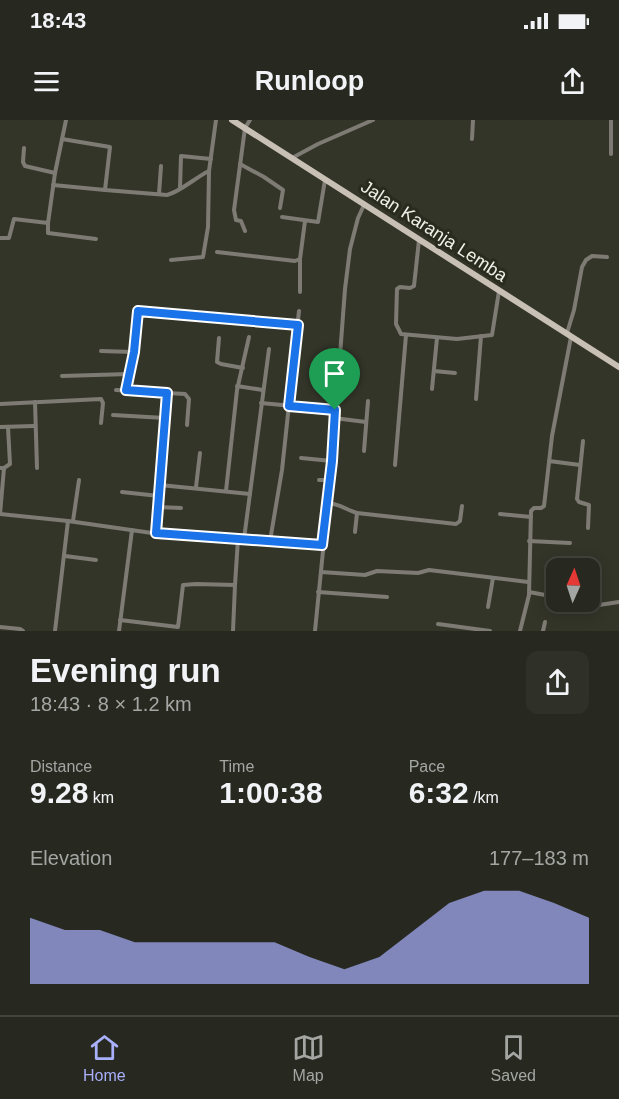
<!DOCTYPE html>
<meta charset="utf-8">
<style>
:root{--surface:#27281f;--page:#2f3028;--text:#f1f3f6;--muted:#a4a6a4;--line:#43443d;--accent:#a8b0fc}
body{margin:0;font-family:Arial,sans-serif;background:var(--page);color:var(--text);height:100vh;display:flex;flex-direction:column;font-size:22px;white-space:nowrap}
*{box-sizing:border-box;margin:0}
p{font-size:20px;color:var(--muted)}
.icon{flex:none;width:33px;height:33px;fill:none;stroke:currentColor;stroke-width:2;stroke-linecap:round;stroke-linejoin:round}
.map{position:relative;height:511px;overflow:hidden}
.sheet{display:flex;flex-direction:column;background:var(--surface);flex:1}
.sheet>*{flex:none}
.needle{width:39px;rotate:3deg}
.buttons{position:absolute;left:546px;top:438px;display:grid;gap:12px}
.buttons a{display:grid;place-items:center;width:54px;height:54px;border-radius:12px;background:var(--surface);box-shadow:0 3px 15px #0003,0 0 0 2px var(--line);font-size:30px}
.pin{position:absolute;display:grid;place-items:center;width:51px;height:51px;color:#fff;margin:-62px -26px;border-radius:50% 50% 50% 0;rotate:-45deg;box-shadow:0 0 6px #0007}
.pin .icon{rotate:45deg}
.round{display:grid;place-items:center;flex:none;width:63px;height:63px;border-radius:12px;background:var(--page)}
.head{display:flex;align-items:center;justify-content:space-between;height:102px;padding:0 30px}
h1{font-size:33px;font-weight:700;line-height:45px}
.metrics{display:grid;grid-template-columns:repeat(3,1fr);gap:9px;height:102px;padding:6px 30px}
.metrics div{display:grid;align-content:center}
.metrics b{font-size:30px;font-weight:700}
.metrics small{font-size:16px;font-weight:400}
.metrics p{font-size:16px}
.chart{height:168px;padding:12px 30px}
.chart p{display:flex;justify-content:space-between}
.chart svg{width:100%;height:108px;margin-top:6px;fill:var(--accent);opacity:.7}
.status{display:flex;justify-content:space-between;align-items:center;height:42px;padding:0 30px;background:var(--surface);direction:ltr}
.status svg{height:16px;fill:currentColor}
header{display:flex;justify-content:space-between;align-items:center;height:78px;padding:0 30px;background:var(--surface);font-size:27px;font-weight:700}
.menu{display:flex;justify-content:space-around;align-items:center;height:84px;border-top:2px solid var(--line);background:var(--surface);font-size:16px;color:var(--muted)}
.menu a{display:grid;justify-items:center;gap:3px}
.menu .current{color:var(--accent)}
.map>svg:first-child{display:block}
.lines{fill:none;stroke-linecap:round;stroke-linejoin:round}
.street{stroke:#7e7b75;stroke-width:4}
.primary{stroke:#c9c0b5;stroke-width:6}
.route-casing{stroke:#fff;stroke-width:12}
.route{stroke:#1a73e8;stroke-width:8}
.labels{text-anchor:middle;stroke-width:6;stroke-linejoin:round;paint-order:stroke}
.street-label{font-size:18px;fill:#eff0e8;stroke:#2a2b1f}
</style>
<div class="status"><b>18:43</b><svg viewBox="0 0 49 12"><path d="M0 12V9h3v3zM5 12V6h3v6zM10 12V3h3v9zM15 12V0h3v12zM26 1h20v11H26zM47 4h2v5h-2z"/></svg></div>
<header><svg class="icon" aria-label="menu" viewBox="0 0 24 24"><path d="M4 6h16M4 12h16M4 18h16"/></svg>Runloop<svg class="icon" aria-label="share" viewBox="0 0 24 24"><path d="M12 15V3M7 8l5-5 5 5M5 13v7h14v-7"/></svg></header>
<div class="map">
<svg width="619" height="511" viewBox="0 0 619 511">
<rect width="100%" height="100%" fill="#343529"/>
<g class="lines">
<g class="street">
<polyline points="611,0 611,34"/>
<polyline points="472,19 473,0"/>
<polyline points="24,28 23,42 25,46 55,53"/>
<polyline points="292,38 318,24 373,0"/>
<polyline points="240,44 264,57 283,70 280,88"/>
<polyline points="53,65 105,70 110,27 62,19"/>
<polyline points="180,68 181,36 211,39"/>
<path d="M105,70L167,75C180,72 196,57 209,51L216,0"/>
<polyline points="159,74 161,46"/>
<polyline points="282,97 318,102 325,60"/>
<polyline points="48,103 48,113 96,119"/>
<polyline points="245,111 241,101 236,100 234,90 245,8 250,0"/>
<polyline points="0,118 9,118 14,99 48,103 55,53 66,0"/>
<polyline points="419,120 414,166 410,168 400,167 397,169 396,204 401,214 457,219 492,215 499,171"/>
<polyline points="217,132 295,141 300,139"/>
<polyline points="171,140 203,137 208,107 209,51"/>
<polyline points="300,172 300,139 305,101"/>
<polyline points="567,213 574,190 582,147 586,140 592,136 607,137"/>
<polyline points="219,218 217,242 221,244 243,248"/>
<polyline points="101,231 133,232"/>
<polyline points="434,251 455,253"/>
<polyline points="62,256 129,254"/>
<polyline points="237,266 263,270"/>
<polyline points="432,269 437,218"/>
<polyline points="116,270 185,274 189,279 187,305"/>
<polyline points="126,270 133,232 138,191 298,205"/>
<polyline points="476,279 481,216"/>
<polyline points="35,282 37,348"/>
<polyline points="261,283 335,290"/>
<polyline points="0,284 101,279 103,283 101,303"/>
<polyline points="113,295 165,298"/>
<polyline points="334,298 366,302"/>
<polyline points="0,307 34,306"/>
<polyline points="583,321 577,379 579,382 589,385 588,408"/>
<polyline points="364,331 368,281"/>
<polyline points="301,338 332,341"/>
<polyline points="549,341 580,345"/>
<polyline points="395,345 406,215"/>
<polyline points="0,348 4,348 10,344 8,307"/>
<polyline points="4,348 0,394 68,401 152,413 322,425"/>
<polyline points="319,360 330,360"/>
<polyline points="160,365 250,374"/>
<polyline points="196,367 200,333"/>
<polyline points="226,371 237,270 249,217"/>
<polyline points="122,372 159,376"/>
<path d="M327,383C341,384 344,389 357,393L456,404L460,401L462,386"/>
<polyline points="158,387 181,388"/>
<polyline points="500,394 531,397"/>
<polyline points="73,401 79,360"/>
<polyline points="355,412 357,393"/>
<polyline points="156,413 167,273"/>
<polyline points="244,419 269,229"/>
<polyline points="270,421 282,350 299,191"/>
<polyline points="529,421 570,423"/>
<polyline points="65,436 96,440"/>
<polyline points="321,452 365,455 377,451 418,453 429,450 528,462"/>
<polyline points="235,465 238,419"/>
<polyline points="318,472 387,477"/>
<polyline points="529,472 556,477"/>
<polyline points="582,482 599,485 619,482"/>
<polyline points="488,487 493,458"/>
<polyline points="120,500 178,507 183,465 196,464 235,465 233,511"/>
<polyline points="438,504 490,511"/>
<polyline points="0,507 20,509 23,511"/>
<polyline points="55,511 68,401"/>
<polyline points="119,511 132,410"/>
<polyline points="315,511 332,341 345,169 350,129 358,98 364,85"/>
<polyline points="520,511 529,475 531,391 534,388 541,388 544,386 552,316 571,217"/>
<polyline points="543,511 545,502"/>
</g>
<polyline class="primary" points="232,0 619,247"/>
</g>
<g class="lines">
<g class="route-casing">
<polygon id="route" points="138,191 298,205 289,286 335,290 332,341 322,425 156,413 167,273 126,270 134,232"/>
</g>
<use href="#route" class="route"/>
</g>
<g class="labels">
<g class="street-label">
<text transform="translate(434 111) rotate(33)" y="6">Jalan Karanja Lemba</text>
</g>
</g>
</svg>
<div class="buttons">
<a><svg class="needle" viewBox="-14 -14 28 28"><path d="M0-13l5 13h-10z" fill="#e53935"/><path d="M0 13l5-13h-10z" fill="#a4a6a4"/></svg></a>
</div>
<div class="pin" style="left:335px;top:290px;background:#1e9e55"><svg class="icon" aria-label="arrive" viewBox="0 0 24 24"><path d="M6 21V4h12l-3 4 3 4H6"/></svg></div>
</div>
<section class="sheet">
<div class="head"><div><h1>Evening run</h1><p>18:43 · 8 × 1.2 km</p></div><a class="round"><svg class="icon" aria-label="share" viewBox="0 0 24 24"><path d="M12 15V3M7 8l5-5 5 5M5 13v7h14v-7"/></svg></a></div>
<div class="metrics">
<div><p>Distance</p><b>9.28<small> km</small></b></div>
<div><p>Time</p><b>1:00:38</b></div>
<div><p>Pace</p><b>6:32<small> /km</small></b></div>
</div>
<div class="chart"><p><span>Elevation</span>177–183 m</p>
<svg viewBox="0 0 160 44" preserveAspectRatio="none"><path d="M0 44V17L10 22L20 22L30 27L40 27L50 27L60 27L70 27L80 33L90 38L100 33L110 22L120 11L130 6L140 6L150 11L160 17V44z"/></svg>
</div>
</section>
<nav class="menu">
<a class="current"><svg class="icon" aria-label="home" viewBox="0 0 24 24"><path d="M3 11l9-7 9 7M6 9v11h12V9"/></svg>Home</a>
<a><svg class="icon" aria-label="map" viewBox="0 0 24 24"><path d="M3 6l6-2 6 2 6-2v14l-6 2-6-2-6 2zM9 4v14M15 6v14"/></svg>Map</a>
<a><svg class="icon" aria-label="saved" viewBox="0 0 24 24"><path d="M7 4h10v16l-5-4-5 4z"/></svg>Saved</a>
</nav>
